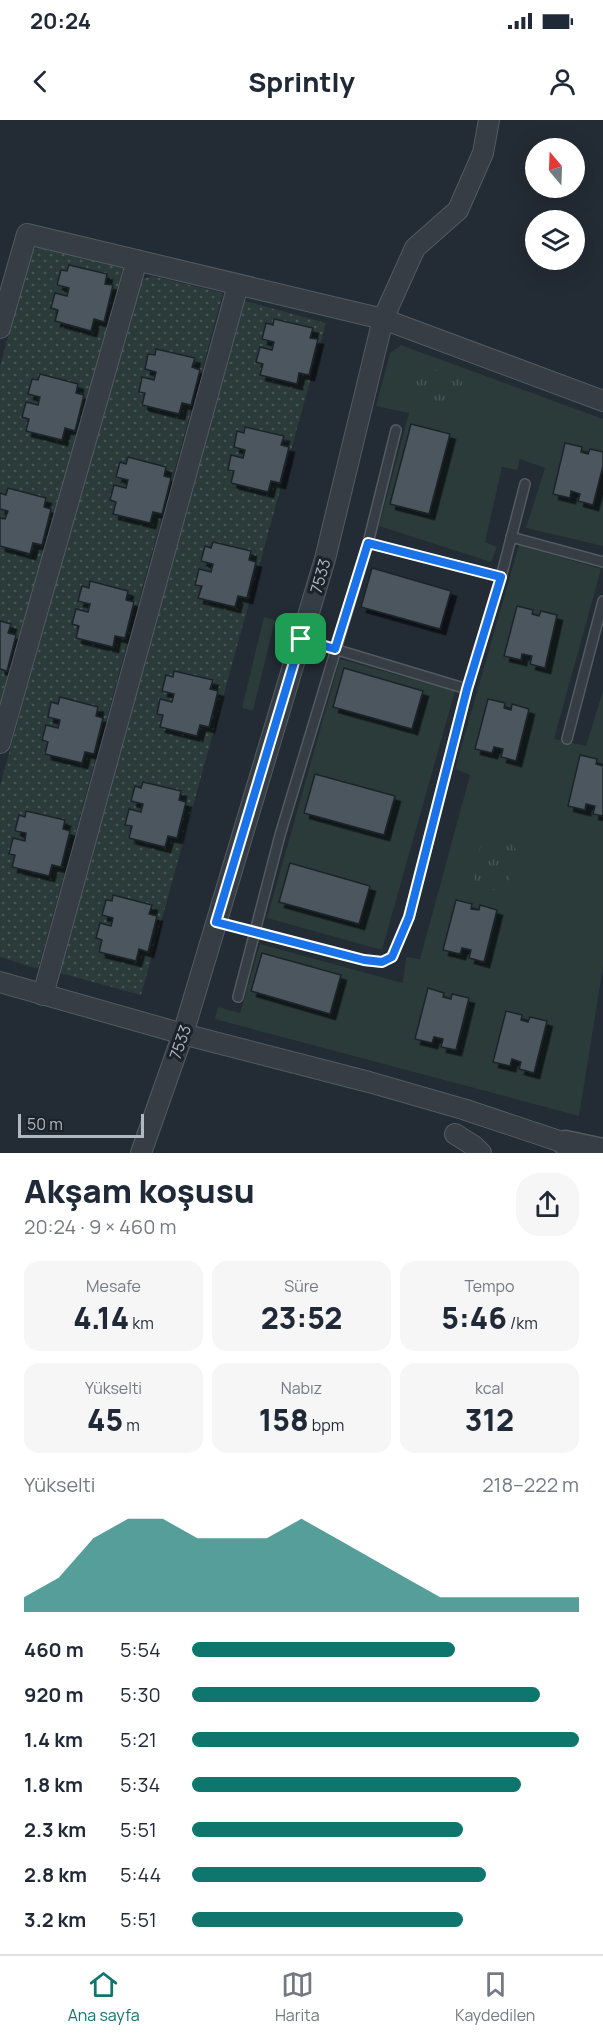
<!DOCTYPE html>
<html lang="tr">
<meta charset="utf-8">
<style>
:root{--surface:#fff;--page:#f6f6f7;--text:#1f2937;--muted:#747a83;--line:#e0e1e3;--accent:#0f766e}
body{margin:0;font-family:Manrope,sans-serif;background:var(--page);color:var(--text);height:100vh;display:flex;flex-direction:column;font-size:22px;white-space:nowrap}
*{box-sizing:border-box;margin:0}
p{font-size:20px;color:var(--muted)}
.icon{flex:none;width:33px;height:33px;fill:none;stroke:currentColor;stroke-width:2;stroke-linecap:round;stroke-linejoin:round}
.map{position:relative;height:1033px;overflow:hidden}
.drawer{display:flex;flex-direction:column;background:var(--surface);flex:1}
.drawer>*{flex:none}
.needle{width:39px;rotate:341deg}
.tools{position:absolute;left:525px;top:18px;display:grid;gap:12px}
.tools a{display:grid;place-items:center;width:60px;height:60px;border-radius:50%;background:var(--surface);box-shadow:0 6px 24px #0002;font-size:30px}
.scale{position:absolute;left:18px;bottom:15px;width:126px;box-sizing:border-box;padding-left:6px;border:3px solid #b0b8c1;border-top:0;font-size:16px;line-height:21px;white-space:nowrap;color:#b0b8c1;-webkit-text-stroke:4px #1b2229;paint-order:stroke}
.pin{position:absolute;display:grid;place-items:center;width:51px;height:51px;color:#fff;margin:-26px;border-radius:12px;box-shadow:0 3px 9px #0006}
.round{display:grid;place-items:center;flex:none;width:63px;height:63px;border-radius:24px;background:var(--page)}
.overview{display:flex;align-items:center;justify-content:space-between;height:102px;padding:0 24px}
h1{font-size:33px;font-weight:800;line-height:45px}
.figures{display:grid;grid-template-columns:repeat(3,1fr);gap:9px;height:102px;padding:6px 24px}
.figures div{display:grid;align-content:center;border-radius:15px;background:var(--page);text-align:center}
.figures b{font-size:30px;font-weight:800}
.figures small{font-size:16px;font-weight:400}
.figures p{font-size:16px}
.chart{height:168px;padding:12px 24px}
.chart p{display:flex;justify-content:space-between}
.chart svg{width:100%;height:108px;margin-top:6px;fill:var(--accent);opacity:.7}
ul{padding:0 24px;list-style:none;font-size:20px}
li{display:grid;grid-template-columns:96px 72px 1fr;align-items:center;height:45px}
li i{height:15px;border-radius:8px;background:var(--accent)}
.status{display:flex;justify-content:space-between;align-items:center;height:42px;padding:0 30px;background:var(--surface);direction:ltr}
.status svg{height:16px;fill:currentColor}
header{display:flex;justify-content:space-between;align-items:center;height:78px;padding:0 24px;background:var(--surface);font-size:27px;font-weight:800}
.tabs{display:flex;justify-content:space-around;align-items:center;height:84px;border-top:2px solid var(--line);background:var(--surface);font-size:16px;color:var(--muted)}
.tabs a{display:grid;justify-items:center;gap:3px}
.tabs .selected{color:var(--accent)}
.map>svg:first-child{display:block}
.grass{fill:#2a3b3a}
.park{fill:url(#park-tufts)}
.garden{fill:url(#garden-dots)}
.building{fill:#4b565f;stroke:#1d242b;stroke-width:1.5;filter:url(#shadow)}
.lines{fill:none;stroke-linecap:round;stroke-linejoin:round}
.service-casing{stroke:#535b62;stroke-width:12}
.minor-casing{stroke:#535b62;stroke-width:22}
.tertiary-casing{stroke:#535b62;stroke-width:27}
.service{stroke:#363d45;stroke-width:9}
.minor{stroke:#363d45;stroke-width:20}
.tertiary{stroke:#363d45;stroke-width:24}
.route-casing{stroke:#fff;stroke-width:12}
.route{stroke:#1a73e8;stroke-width:8}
.labels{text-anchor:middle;stroke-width:6;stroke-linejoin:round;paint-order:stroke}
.street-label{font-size:16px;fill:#b0b8c1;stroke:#1b2229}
</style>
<div class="status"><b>20:24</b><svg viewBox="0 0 49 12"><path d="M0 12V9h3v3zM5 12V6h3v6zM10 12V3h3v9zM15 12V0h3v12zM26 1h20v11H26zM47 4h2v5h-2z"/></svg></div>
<header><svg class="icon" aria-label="back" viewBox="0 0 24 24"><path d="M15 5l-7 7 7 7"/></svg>Sprintly<svg class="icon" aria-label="person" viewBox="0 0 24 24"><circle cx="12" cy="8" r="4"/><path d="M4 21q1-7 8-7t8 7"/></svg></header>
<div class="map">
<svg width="603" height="1033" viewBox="0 0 603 1033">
<defs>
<pattern id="park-tufts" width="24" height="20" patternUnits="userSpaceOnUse" patternTransform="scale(1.5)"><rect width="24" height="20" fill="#2a3b3a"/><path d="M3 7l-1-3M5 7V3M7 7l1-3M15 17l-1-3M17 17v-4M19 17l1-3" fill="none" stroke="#465555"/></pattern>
<pattern id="garden-dots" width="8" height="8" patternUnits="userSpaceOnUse" patternTransform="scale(1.5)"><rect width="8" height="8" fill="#2a3b3a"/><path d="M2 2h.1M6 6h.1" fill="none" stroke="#465555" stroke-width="1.8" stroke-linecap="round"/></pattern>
<filter id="shadow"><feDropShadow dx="5.5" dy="5.5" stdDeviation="0" flood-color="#0009"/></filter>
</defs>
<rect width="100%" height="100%" fill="#232b34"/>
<g class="grass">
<polygon points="401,225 603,299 603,426 526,408 545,348 520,339 517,350 502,347 485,422 497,427 491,442 379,406 409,293 376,286 390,233"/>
<polygon points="519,425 601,449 554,619 586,626 603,571 603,847 579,996 215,899 218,887 240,893 260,824 403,863 406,837 420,839 470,655 455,649"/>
<polygon points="264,497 275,500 253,591 242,588"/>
<polygon points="340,539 455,571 382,830 267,798"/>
</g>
<g class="park">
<path d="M423,247L457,255C463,261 463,264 462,272C456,303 432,287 411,281L408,274L414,251Z"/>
<polygon points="491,716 513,723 517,732 507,765 498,771 478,767 471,755 483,719"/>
</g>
<g class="garden">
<polygon points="44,126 124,146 0,590 0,246 32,130"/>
<polygon points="152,156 223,173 38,849 0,837 0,666 140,160"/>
<polygon points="245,181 326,203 141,875 60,853"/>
</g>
<g class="building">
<polygon points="69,145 107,154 105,164 113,165 104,202 94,199 91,211 55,201 58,190 51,188 55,173 67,176 69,168 57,165 61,150 67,151"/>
<polygon points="274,199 313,208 310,218 318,219 309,255 299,253 297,264 260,255 263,244 256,242 260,227 272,230 274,222 262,219 266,203 273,205"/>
<polygon points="156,229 195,238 192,247 200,250 191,285 182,283 179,294 142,285 145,273 139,272 142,257 154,260 156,252 145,249 148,234 155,235"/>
<polygon points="40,254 78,264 76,273 84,275 75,311 65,308 62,320 26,311 29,299 22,297 26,282 38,285 40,277 28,274 32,259 38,260"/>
<polygon points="411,304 450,314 429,394 390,384"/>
<polygon points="245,307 284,316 281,325 289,327 280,363 271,361 268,372 231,363 234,351 228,350 231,335 243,338 245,330 234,327 237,311 244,313"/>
<polygon points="565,323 582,327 581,332 588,334 590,329 603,332 603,346 593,385 578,381 580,374 571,371 570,378 553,374"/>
<polygon points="128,337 166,347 164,356 171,358 162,394 153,392 150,403 113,394 116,382 110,380 114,365 126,368 128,360 116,357 120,342 126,344"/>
<polygon points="8,368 46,378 44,387 51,389 42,425 33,423 30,434 0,426 0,398 5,399 8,391 0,389 0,373 6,375"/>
<polygon points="213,422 251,431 249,440 256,442 247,478 238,476 235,487 198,478 202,466 195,465 199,449 211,452 213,444 201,441 205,426 211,428"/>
<polygon points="372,448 451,471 440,509 361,487"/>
<polygon points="90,461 128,471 126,480 134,482 125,518 115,516 113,527 76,518 79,506 72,504 76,489 88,492 90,484 78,481 82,466 89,468"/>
<polygon points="517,486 533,490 532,494 539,496 541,491 557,495 545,548 530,544 532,536 522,534 521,540 504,536"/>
<polygon points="0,501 11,504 8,513 16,515 7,551 0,549"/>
<polygon points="344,548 423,571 412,609 333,587"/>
<polygon points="174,551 213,560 210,569 218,571 209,607 200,605 197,616 160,607 163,595 157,594 160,579 172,582 174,574 162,571 166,555 173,557"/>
<polygon points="60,577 98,587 96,596 103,598 94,634 85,632 82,643 45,634 48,622 42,620 46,605 58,608 60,600 48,597 51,582 58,584"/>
<polygon points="488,579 505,583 504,588 511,590 512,584 529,589 516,641 501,637 503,629 494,627 492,633 475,629"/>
<polygon points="580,635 597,639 596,644 603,646 603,696 593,694 595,686 586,684 585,690 568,686"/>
<polygon points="315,654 395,676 384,715 304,693"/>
<polygon points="143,662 181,671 179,680 186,682 177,718 168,716 165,727 129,718 132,706 125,705 129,689 141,692 143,684 131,681 135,666 141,668"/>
<polygon points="26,691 65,700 63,709 70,711 61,747 52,745 49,756 12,747 15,735 9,734 13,718 25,721 26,713 15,711 19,695 25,697"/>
<polygon points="290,743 370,766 359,804 279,782"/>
<polygon points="113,775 152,785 149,794 157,796 148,832 139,829 136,841 99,832 102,820 96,818 100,803 111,806 113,798 102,795 106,780 112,781"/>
<polygon points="456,780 472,784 471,789 479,790 480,785 497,790 484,842 469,838 471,830 462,828 460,834 443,830"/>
<polygon points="262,833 341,855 330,894 251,871"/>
<polygon points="428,868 444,873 443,877 451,879 452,874 469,878 456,930 441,927 443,919 434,917 432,923 415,919"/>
<polygon points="506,891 522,895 521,900 528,902 530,897 547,901 534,953 519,949 521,942 512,939 510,946 493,942"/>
</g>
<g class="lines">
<g class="service-casing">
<g id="service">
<polyline points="511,417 603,442"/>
<polyline points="368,423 501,457"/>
<polyline points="301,519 467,569"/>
<polyline points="567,619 603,481"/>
<polyline points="216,802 364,840 382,842 392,837 409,797 467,569 501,457 525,364"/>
<polyline points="238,877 280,715 368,423 396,310"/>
</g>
</g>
<g class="minor-casing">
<g id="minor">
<polyline points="0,208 27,114 383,199 603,281"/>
<polyline points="0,623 137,140"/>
<polyline points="0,862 183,914 369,962 463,989 565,1023"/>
<polyline points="43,875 238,165"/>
<polyline points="455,1014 474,1026 481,1033"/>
<polyline points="141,1033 183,914 325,439 383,199 415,128 458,90 483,33 489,0"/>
</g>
</g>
<g class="tertiary-casing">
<polyline id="tertiary" points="565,1023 603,1031"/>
</g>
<use href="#service" class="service"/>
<use href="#minor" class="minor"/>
<use href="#tertiary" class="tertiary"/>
</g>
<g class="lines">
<g class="route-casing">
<polygon id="route" points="368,423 501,457 467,569 409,797 392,837 382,842 364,840 216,802 301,519 335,529"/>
</g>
<use href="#route" class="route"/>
</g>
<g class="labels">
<g class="street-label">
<text transform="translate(320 456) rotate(-74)" y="6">7533</text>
<text transform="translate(180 922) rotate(-71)" y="6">7533</text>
</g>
</g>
</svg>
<div class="tools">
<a><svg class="needle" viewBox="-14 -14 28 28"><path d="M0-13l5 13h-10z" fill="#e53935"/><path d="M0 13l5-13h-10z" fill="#747a83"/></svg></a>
<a><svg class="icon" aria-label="layers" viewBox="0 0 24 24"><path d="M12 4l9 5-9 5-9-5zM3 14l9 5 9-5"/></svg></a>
</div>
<div class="scale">50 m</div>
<div class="pin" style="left:301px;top:519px;background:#1e9e55"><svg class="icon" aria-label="arrive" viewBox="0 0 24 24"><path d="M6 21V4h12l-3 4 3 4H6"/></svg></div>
</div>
<section class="drawer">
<div class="overview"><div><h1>Akşam koşusu</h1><p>20:24 · 9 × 460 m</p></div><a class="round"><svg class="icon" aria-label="share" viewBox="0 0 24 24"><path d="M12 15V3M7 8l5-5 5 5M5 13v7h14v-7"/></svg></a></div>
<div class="figures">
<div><p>Mesafe</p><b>4.14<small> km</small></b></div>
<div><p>Süre</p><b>23:52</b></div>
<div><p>Tempo</p><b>5:46<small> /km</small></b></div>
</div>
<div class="figures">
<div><p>Yükselti</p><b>45<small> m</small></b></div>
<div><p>Nabız</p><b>158<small> bpm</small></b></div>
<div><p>kcal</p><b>312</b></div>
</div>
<div class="chart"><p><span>Yükselti</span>218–222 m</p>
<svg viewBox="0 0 160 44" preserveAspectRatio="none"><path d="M0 44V38L10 30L20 14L30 6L40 6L50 14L60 14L70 14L80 6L90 14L100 22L110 30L120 38L130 38L140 38L150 38L160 38V44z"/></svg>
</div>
<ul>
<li><b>460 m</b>5:54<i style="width:68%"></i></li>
<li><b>920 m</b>5:30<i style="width:90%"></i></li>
<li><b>1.4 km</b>5:21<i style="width:100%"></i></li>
<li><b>1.8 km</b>5:34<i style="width:85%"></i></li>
<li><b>2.3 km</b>5:51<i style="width:70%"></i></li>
<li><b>2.8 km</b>5:44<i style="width:76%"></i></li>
<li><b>3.2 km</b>5:51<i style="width:70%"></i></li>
</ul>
</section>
<nav class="tabs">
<a class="selected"><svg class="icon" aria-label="home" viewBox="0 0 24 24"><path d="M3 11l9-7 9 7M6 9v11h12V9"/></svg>Ana sayfa</a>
<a><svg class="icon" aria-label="map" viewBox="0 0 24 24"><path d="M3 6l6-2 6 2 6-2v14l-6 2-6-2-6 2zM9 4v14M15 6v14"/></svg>Harita</a>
<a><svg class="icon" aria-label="saved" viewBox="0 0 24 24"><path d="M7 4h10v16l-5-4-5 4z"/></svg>Kaydedilen</a>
</nav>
